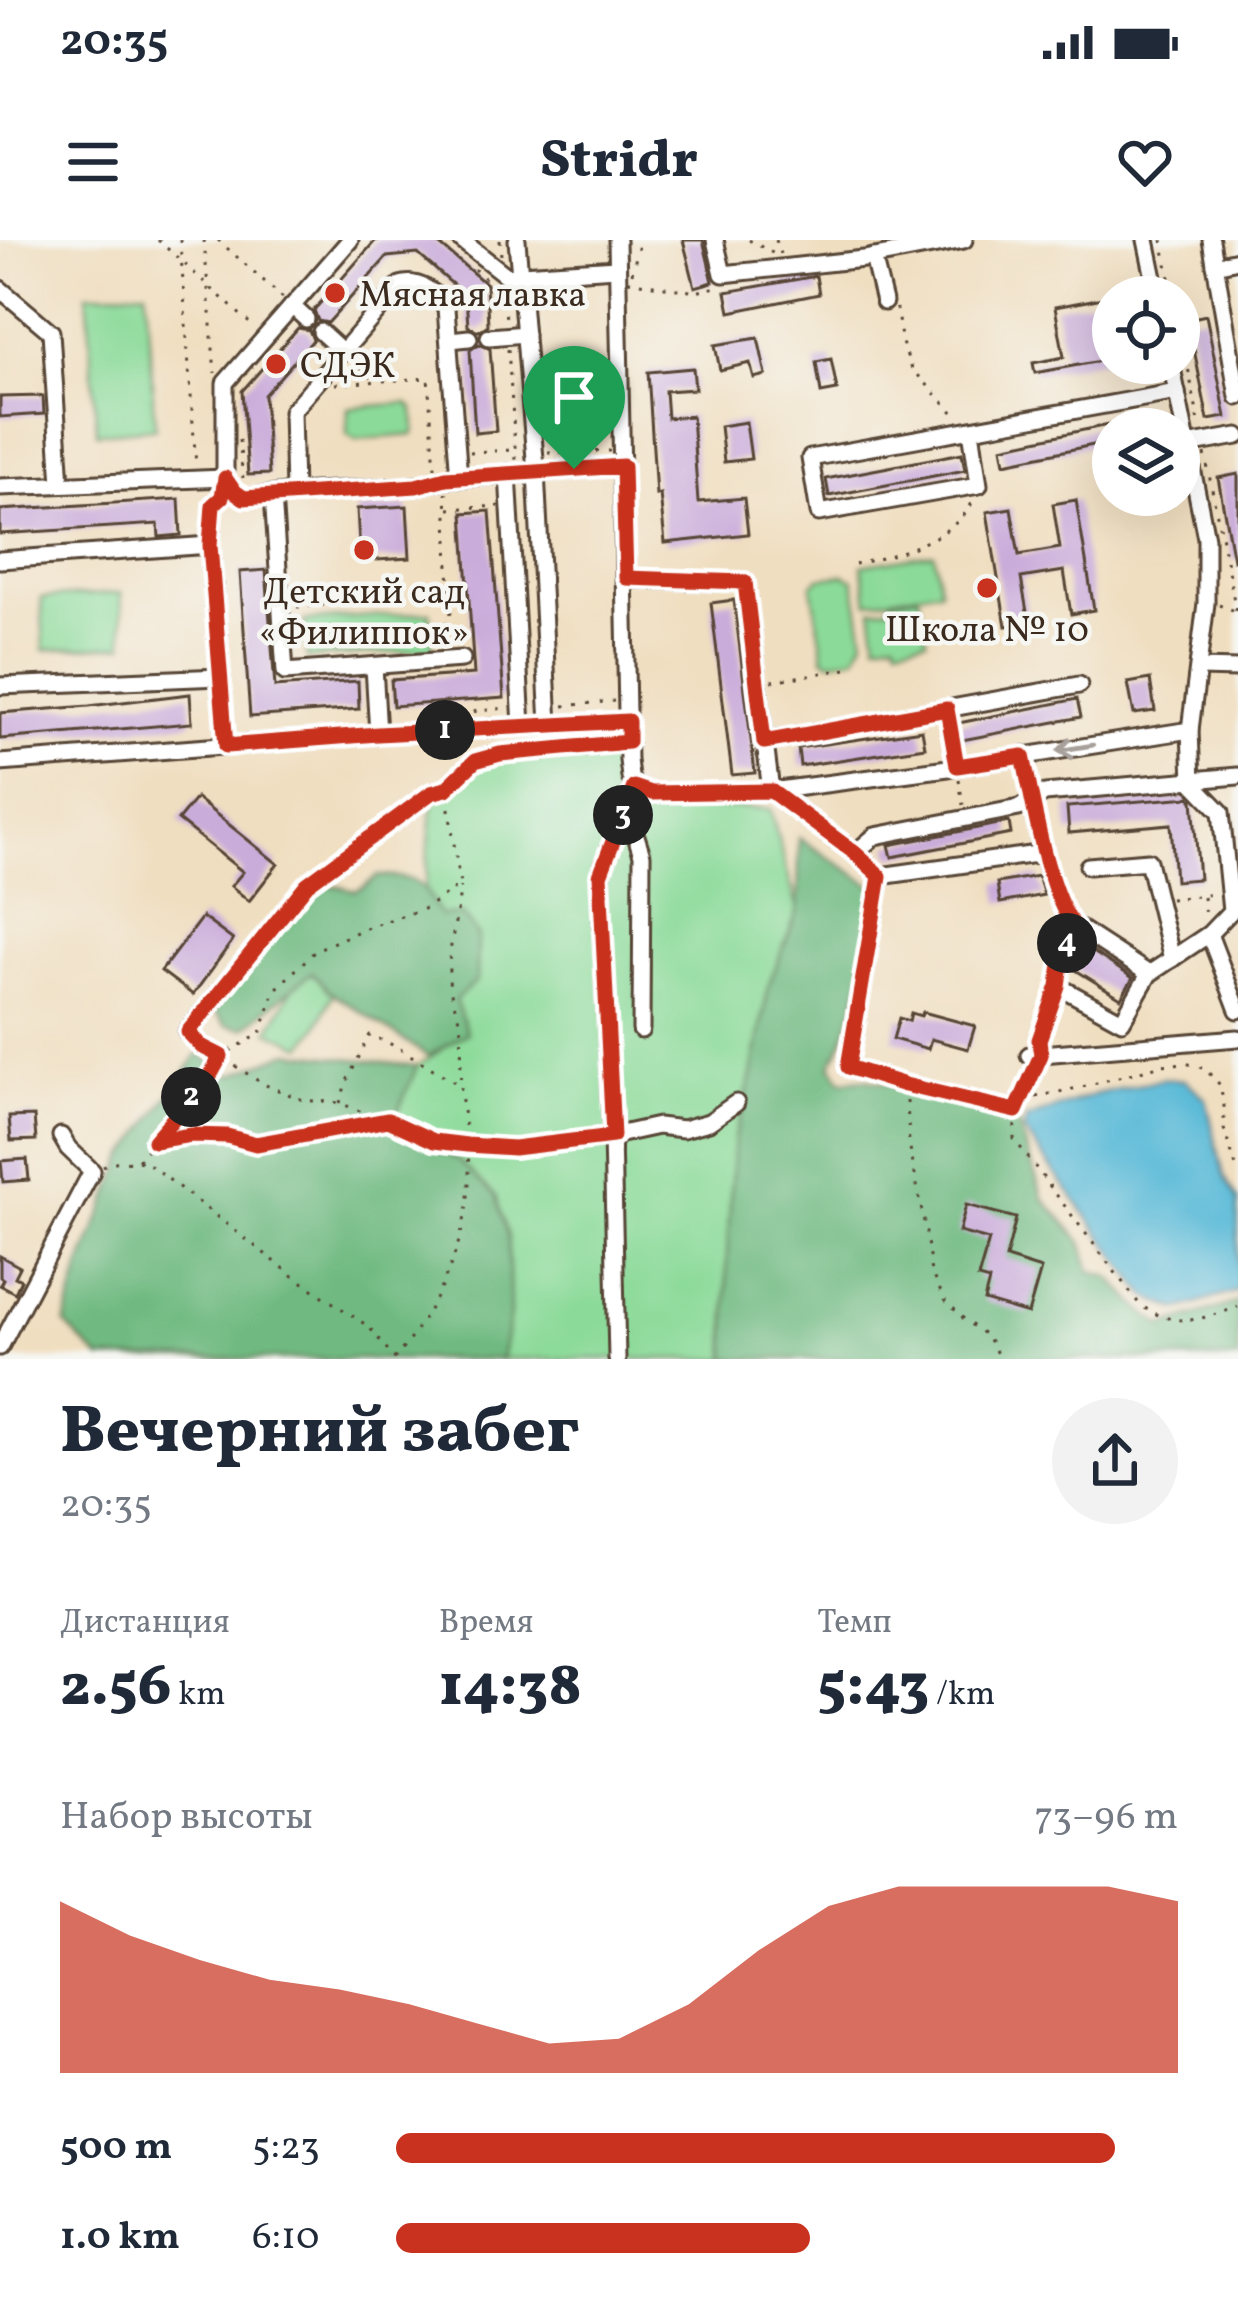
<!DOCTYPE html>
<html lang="ru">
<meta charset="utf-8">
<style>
:root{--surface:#fff;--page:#f2f2f3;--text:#1f2937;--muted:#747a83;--accent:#c8321e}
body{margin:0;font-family:Vollkorn,serif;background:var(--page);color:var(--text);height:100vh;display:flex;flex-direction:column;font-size:45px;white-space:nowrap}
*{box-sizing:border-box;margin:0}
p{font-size:39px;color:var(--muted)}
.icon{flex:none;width:66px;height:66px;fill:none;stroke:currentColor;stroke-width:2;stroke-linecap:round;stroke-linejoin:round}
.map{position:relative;height:1119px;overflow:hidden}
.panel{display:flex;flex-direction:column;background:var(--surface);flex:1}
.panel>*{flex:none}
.buttons{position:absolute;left:1092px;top:36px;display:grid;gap:24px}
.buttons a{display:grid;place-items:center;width:108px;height:108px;border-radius:50%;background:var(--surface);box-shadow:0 12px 48px #0002;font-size:60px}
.pin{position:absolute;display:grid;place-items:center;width:102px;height:102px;color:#fff;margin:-123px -51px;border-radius:50% 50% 50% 0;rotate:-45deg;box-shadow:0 0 12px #0007}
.pin .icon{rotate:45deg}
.km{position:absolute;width:60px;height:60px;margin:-30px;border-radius:50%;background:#222;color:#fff;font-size:33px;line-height:60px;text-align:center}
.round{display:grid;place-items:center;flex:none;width:126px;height:126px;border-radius:63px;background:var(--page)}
.headline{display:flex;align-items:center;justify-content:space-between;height:204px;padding:0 60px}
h1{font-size:66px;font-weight:800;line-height:90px}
.figures{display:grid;grid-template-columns:repeat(3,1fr);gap:18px;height:204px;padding:12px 60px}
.figures div{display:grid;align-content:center}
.figures b{font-size:60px;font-weight:800}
.figures small{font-size:33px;font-weight:400}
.figures p{font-size:33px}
.chart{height:336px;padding:24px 60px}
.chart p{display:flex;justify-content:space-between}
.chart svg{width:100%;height:216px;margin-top:12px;fill:var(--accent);opacity:.7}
ul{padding:0 60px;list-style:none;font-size:39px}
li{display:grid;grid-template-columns:192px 144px 1fr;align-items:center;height:90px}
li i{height:30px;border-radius:15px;background:var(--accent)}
.status{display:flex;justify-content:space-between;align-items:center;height:84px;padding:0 60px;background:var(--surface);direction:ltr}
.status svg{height:33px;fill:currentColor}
header{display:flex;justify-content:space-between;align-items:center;height:156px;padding:0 60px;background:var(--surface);font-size:54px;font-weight:800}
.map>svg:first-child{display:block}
.green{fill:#8bda99;stroke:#63825c;stroke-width:3}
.forest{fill:#70ba81;stroke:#567250;stroke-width:3}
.water{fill:#58b9d7;stroke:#4a727a;stroke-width:3}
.building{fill:#caacda}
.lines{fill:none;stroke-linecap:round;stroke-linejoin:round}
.minor-casing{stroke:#564536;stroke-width:21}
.path{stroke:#564536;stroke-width:3;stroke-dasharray:3 9;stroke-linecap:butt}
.minor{stroke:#fff;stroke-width:15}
.oneway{stroke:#a79f9a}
.route-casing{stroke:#fff;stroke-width:24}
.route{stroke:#c8321e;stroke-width:15}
.poi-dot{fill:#c8321e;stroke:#f6f6f2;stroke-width:4.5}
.labels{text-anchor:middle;stroke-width:9;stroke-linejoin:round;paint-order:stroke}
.poi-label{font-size:36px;fill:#3b2a1e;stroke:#f6f6f2;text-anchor:start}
</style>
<div class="status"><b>20:35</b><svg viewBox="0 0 49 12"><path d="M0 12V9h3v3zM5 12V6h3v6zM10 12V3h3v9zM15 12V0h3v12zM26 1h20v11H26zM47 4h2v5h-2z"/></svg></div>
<header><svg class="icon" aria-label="menu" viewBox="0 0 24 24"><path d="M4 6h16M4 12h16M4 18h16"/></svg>Stridr<svg class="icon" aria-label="heart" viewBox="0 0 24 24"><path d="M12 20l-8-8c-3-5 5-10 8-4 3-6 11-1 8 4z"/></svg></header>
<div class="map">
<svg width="1238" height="1119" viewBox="0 0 1238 1119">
<rect width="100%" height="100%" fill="#f6f6f2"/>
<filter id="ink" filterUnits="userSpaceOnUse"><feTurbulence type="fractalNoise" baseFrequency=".00833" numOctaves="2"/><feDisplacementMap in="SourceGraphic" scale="24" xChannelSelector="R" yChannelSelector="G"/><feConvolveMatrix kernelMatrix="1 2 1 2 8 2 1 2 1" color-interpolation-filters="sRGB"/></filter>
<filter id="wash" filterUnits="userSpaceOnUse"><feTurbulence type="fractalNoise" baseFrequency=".004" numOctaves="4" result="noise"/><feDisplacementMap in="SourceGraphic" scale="48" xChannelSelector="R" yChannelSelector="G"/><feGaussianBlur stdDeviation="2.7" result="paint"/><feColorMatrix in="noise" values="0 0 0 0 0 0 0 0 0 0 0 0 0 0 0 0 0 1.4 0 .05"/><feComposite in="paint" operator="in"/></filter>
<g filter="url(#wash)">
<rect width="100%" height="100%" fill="#f0dec0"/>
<g class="green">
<polygon points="146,50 155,188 97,193 87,54"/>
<polygon points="407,163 414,169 415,190 413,195 356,200 347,195 348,168"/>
<polygon points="934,313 940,349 868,362 862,325"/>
<polygon points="844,335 854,340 864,399 856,416 830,421 824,417 812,346 820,338"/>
<polygon points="121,353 124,405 44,410 41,358"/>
<polygon points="919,355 927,399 898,405 896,399 877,402 872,369 891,366 891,360"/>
<polygon points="430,372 433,410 307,418 304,381"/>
<path d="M619,514L620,544L627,564L770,569L798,670L769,745L752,836L734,898L727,1017V1119H501C513,1061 512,1013 496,956L391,888L417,826L466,793L455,760L440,676L425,648L433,559L469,531L489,521Z"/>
<polygon points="303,729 336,748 316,789 303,806 269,791"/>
</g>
<g class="forest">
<path d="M799,598L878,649C867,708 860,772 831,825L842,841L865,839L1013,869L1043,958L1082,1002L1091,1031L1110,1037L1141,1070L1163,1086L1238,1062V1119H727V1017L734,898L752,836L769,745L798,670Z"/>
<path d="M378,636C418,637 422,641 440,675H463L478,696L477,740L455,760L467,793L428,816L328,750L312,732L244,788L226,785L214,770L308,651C315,649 322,646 329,646C359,646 347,661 378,636Z"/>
<polygon points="289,812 417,826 391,887 458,920 496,956 508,997 510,1075 501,1119 100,1119 65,1084 83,1020 125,918 199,813 232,835"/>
</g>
<polygon class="water" points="1164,839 1185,840 1206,859 1224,936 1238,960 1238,1051 1178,1070 1147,1057 1024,891 1026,879 1096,854"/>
<g id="blocks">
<g class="building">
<polygon points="376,0 434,0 486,44 488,85 479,91 468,86 466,56 418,14 387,17 328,83 318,81 314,70"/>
<polygon points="683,0 703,0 713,42 695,47"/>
<polygon points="816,36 819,54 730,72 726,52"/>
<polygon points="1108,57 1113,83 1113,110 1109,111 1111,119 1035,133 1033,123 1064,117 1055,67"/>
<polygon points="1206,75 1226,177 1208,180 1188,79"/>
<polygon points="298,88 309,90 313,100 264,155 269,234 248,235 242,151"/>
<polygon points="758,98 766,135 754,138 750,123 720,130 715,105"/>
<polygon points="479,104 490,109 496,191 475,193 470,110"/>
<polygon points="831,119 837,150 821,153 816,122"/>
<polygon points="693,128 695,149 665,151 667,178 692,176 698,262 744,258 748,294 665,303 660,254 656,255 648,132"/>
<polygon points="43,156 44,174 0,177 0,157"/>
<polygon points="1137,179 1139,189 1113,189 1113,201 1005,223 1002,207"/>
<polygon points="746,182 751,219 724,222 720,186"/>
<polygon points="962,213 965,230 829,256 826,239"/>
<polygon points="1238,234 1238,319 1233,320 1218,238"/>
<polygon points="179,259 181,295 159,297 158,284 0,294 0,270"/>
<polygon points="1076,260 1094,370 1071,374 1064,331 1021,338 1029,383 1006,386 987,272 1011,268 1019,315 1060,308 1053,264"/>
<polygon points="407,266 410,318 360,321 357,269"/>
<polygon points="490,271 504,458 393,466 391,440 474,434 463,273"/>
<polygon points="266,330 275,447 358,441 359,469 250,477 240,332"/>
<polygon points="734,360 755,533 732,535 711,363"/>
<polygon points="1150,439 1155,471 1134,474 1128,443"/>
<polygon points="190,454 192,483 0,499 0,473 89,466"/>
<polygon points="1077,459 1081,477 957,501 954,484"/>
<polygon points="922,490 925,507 800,526 798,508"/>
<polygon points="1190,557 1193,560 1199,639 1175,641 1171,584 1069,593 1067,567"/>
<polygon points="196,558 278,624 249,661 231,646 243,632 178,580"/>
<polygon points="1009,582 1011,594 892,617 889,605"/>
<polygon points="1038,636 1044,655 1000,663 997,643"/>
<polygon points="202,677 233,700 193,755 161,731"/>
<polygon points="1087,708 1133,738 1121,758 1074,729"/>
<polygon points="923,772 975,786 968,809 931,799 928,809 893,799 899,778 909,781 911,773 921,776"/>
<polygon points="34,876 36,900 11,901 9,877"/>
<polygon points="27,919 29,940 3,942 1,921"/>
<polygon points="966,965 1016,978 1006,1018 1041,1029 1028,1074 984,1061 989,1041 978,1038 989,1000 959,992"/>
<polygon points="0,1016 20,1027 15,1037 21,1040 15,1053 0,1045 3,1039 0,1037"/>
</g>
</g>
</g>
<g filter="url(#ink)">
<use href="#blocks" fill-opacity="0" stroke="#564536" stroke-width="3"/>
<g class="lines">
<g class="minor-casing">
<g id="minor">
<path d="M350,0L225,143V238L234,251L244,258L294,252L292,171L400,45C417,39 437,52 446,68L459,238"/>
<polyline points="461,0 508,37 521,34 617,28"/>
<polyline points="517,0 536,231 549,485"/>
<polyline points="715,0 723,34 864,19 964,0"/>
<polyline points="1146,0 1158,57"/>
<polyline points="1211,0 1238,157"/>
<polyline points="873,17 884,62"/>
<polyline points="1215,25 1238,20"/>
<polyline points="0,49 51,92 61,244"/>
<polyline points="292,66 306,79"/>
<polyline points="321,92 343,112"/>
<polyline points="489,97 525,94"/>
<polyline points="450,100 469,98"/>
<polyline points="971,190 979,245 819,273 810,218 1177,152"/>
<polyline points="1187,205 1238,196"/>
<polyline points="508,233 522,486"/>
<polyline points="0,247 225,238 222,257 213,265 210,305 226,506"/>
<polyline points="294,252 416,246 446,239 623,226"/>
<polyline points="273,256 285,432 462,419"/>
<polyline points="0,320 210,305"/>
<polyline points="626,339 745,342 771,551 855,613 880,636"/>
<polyline points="374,426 378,494"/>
<polyline points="1199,428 1238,429"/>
<polyline points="0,446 221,437"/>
<polyline points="764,502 1079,445"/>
<path d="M1023,516C1033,560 1046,653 1074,685L1149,734"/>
<polyline points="0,523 378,494 628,481"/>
<polyline points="634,546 652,553 771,551 948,528 1190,490"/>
<polyline points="621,582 636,596 642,615 641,790"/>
<polyline points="855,613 875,596 1019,568 1045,553 1238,536"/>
<polyline points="1088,626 1148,621 1172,719"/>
<polyline points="880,636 848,827 905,845 1016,871 1041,815"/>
<polyline points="880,636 1044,613"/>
<polyline points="1074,685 1062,716 1058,746 1122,781 1149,734 1209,694 1231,671 1221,572 1192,542 1190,490 1206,363 1206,298 1171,123"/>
<polyline points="1209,694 1238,770"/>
<polyline points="187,792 307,644 432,553 446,549 475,521 499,514 628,502"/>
<polyline points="1029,815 1238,798"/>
<polyline points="612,896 658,886 683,889 709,882 736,863"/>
<polyline points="0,1107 92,931 68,908 61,896"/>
<polyline points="617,1119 612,896 600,635 634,546 630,537 628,520 617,0"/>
</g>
</g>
<g class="path">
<polyline points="158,0 255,88"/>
<polyline points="180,0 196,226"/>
<polyline points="204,0 215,133"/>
<polyline points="218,0 284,59"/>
<polyline points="500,0 501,16"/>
<polyline points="749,0 778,16"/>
<polyline points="776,0 780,14"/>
<polyline points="1162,0 1174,57"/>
<polyline points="474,29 503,54"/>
<polyline points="632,33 640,0"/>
<polyline points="628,41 696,52 716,47 718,44"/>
<polyline points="504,50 506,82"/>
<polyline points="896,68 902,103 912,129 957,176"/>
<polyline points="1179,83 1200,187"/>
<polyline points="508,109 516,220"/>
<polyline points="351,119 375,140"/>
<polyline points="335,144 428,138 435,227"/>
<polyline points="239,200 243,238"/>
<polyline points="470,212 514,210"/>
<polyline points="548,213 610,211"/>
<polyline points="1205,214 1236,371"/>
<polyline points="449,269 499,266"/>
<path d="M855,324C892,317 960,297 974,258"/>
<polyline points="1219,365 1238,372"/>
<polyline points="297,367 449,356"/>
<polyline points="443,407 442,389 451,376 446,252"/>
<polyline points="772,441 853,428"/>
<polyline points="564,466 614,461"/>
<polyline points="426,477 506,468"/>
<polyline points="949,479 954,511"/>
<polyline points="959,539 963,565"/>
<polyline points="1203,657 1205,677"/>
<polyline points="1170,659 1214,654"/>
<polyline points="195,800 263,844 303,860 340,863 434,901 514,908 599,898"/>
<polyline points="1039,801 1051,758"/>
<polyline points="1036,857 1082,847 1162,825 1186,823 1205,829 1220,845 1224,866 1224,889 1238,933"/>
<polyline points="907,861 909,903 926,993 931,1033 945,1060 966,1081 987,1096 1000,1119"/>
<polyline points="340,863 346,843 370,795 397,807 458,844"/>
<path d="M1015,885L1014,899L1140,1065C1177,1089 1199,1080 1238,1067"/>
<polyline points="156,901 191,895 227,896 256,904 382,881"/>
<polyline points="138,921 150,925 295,1037 369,1087 395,1119"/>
<polyline points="103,926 112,922 137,921 210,836 221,816 260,794 275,750 316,710 368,687 426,668 460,645 448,562"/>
<path d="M394,1119C434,1074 467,1004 469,942C470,911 463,880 461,849C459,827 464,806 460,784C458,772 452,760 450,748C445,713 458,681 460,647"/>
</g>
<use href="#minor" class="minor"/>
</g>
<defs><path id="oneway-shaft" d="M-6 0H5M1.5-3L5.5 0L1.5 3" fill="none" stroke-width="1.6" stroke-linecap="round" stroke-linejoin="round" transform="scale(3)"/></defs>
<use class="oneway" href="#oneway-shaft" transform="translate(1075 508) rotate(171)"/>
</g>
<g class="lines" filter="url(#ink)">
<g class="route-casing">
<path id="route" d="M623,226L626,338L745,342L764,502L947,469L957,526L1023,516C1033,560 1047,653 1074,686L1062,716L1058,746L1039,800L1041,815L1016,871L905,845L848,827L880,636L855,613L771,551L652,553L634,547L600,635L613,896L514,908L467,905L434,901L388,880L256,904L227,896L191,895L154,901L210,836L221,816L201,806L188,792L307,644L431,553L446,549L475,521L500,514L628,502V481L378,494L226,506L210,305L213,265L222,257L225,238L234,251L244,258L416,246L446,238Z"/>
</g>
<use href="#route" class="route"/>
</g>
<g class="poi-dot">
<circle cx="335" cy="53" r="12"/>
<circle cx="276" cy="124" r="12"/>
<circle cx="364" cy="310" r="12"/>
<circle cx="987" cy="348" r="12"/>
</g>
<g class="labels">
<g class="poi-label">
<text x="359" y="66">Мясная лавка</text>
<text x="300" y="137">СДЭК</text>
<text x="364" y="363" text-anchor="middle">Детский сад<tspan x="364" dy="41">«Филиппок»</tspan></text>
<text x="987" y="401" text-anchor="middle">Школа № 10</text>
</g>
</g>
</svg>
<div class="buttons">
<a><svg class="icon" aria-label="locate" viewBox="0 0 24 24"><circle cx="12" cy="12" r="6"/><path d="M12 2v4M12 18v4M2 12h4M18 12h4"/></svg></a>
<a><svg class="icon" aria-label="layers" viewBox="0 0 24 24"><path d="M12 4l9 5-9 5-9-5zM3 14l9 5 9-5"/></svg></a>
</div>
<div class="pin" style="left:574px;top:229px;background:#1e9e55"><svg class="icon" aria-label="arrive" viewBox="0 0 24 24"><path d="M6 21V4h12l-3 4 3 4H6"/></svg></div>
<b class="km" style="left:445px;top:490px">1</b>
<b class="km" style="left:191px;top:857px">2</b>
<b class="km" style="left:623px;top:575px">3</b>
<b class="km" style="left:1067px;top:703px">4</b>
</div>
<section class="panel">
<div class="headline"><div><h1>Вечерний забег</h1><p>20:35</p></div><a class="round"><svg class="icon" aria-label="share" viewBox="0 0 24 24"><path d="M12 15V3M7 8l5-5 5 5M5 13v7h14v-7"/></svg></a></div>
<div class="figures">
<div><p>Дистанция</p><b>2.56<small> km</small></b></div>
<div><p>Время</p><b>14:38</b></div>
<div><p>Темп</p><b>5:43<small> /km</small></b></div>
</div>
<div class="chart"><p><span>Набор высоты</span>73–96 m</p>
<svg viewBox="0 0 160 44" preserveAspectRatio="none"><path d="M0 44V9L10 16L20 21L30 25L40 27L50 30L60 34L70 38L80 37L90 30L100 19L110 10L120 6L130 6L140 6L150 6L160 9V44z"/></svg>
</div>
<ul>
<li><b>500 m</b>5:23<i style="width:92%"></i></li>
<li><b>1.0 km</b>6:10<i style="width:53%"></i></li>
</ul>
</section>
